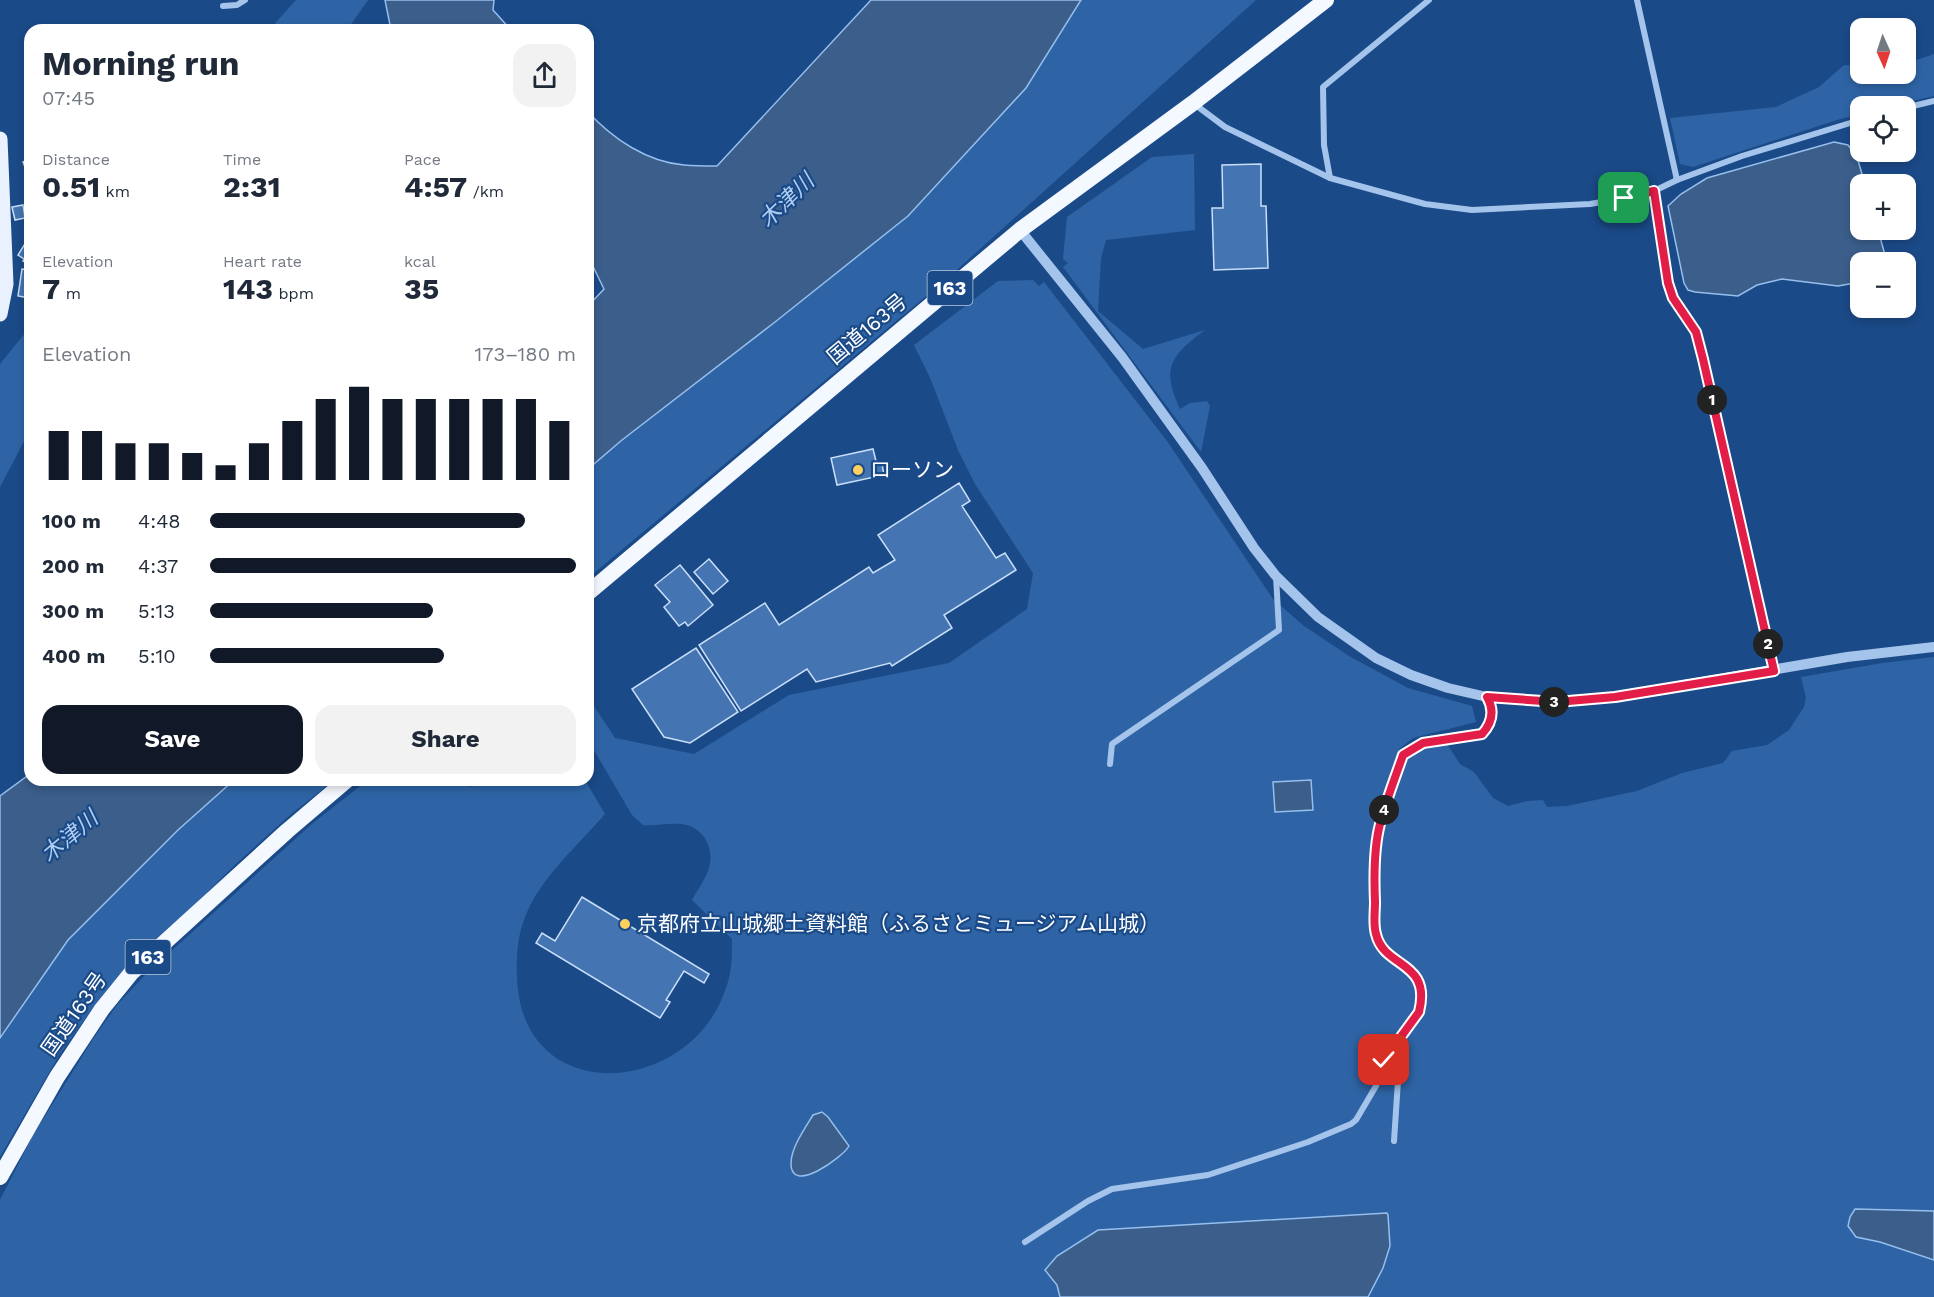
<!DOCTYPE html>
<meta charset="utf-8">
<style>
:root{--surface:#fff;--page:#f2f2f3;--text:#1f2937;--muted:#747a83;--accent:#111827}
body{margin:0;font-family:"Work Sans","Noto Sans JP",sans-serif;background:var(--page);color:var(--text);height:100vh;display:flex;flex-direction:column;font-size:22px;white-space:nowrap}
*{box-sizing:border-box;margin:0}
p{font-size:20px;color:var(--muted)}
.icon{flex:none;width:33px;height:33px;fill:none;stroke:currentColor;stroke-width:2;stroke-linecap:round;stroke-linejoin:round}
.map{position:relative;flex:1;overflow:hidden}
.side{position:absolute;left:24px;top:24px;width:570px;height:762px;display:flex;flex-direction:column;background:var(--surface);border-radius:18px;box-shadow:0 3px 9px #0003}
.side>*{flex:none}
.needle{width:39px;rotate:177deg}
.fabs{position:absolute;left:1850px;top:18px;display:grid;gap:12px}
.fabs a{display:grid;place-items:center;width:66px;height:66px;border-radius:12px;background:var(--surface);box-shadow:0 3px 9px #0003;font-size:30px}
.pin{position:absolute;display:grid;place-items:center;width:51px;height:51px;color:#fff;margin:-26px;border-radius:12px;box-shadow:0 3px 9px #0006}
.km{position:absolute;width:30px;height:30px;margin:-15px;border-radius:50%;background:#222;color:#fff;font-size:16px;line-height:30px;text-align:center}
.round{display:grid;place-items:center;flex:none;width:63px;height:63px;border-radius:18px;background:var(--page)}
.head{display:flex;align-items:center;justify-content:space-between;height:102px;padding:0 18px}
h1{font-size:33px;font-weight:700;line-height:45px}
.figures{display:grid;grid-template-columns:repeat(3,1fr);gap:9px;height:102px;padding:6px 18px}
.figures div{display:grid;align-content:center}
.figures b{font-size:30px;font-weight:700}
.figures small{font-size:16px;font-weight:400}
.figures p{font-size:16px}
.chart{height:168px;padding:12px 18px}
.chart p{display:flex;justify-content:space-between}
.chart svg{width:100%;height:108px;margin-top:6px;stroke:var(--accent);stroke-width:6}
.cta{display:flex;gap:12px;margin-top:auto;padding:12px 18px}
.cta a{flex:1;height:69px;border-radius:18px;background:var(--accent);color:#fff;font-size:24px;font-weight:700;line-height:69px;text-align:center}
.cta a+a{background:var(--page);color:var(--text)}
ul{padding:0 18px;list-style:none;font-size:20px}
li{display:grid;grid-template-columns:96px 72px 1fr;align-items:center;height:45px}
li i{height:15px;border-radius:8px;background:var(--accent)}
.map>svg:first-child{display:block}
.green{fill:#2e64a5}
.water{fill:#3b5e8b;stroke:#96bfee;stroke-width:1.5}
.building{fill:#4474b1;stroke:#c9def9;stroke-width:1.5}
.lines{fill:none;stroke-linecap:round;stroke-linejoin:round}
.minor{stroke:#a4c4ec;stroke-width:6}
.tertiary{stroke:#a4c4ec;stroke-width:10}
.primary{stroke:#e9f1ff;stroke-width:15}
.trunk{stroke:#f4f8ff;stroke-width:16}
.route-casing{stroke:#fff;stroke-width:12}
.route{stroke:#e11d48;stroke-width:8}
.poi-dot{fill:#fdd060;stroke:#1b4a88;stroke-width:2}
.labels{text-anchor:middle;stroke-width:4.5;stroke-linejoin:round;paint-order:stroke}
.shield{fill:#1b4a88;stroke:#bbc9db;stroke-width:1.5}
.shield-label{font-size:20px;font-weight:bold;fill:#fff}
.street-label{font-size:21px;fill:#fff;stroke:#1b4a88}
.poi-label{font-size:21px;fill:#fff;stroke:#1b4a88;text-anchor:start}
.water-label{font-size:22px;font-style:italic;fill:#afcef3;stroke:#1b4a88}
</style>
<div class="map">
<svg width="1934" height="1297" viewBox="0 0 1934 1297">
<rect width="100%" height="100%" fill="#1b4a88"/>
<g class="green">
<polygon points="296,0 368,0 347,30 269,30"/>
<polygon points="1081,0 1256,0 949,277 588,578 588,469 622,440 775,322 908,216 1026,88"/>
<polygon points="1934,54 1934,96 1891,106 1860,106 1860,114 1837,120 1693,167 1680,164 1670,118 1776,107 1819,87 1844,65 1860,66 1860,74 1905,74 1905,64"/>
<path d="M1194,154L1195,230L1106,240L1101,258L1098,311L1143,349L1205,330C1172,355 1160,367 1180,409L1190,403L1207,401L1210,406L1201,452L1063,267L1068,263L1063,259L1067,217L1152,157Z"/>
<path d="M1033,280L1039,286L1044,282L1167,441L1273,599L1304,626L1349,656L1408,688L1472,706L1476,722L1413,738L1398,750L1404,758L1424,748L1447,744L1460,764L1474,772L1493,798L1508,806L1527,801L1543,800L1547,807L1567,806L1637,791L1682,773L1723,763L1732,751L1767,745L1789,730L1804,707L1806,698L1801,677L1882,663L1934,657V1211L1855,1209L1856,1237L1880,1242L1934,1260V1297H1368L1383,1268L1390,1246L1057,1285L1060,1297H0V1200L32,1137L93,1039L117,1005L147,973L313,823L368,780H463L470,787L500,780H585L605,814C580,843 543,876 528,910C518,931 516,953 517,976C520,1110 691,1097 726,988C732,972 732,956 732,939L692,900C697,891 704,881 708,871C716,850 704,826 681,824C668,823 656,826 643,825L632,815L588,740V697L615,738L694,754L789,695L949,663L1027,609L1033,573L975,484L958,450L931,380L914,345L998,281Z"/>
<polygon points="30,327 30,430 0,487 0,364"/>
<polygon points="234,780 334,780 290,815 237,863 190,909 137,955 100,998 60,1054 0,1157 0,1038 68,940 178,830"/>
</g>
<g class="water">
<polygon points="385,0 494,0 493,10 511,30 394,30 390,25"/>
<path d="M871,0H1081L1026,88L908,216L775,322L622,440L588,469V306L604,289L588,256V112C613,139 647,162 684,165C695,166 706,166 717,166Z"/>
<polygon points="1834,142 1848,145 1857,157 1865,184 1860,184 1860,230 1878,230 1887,262 1860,262 1860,282 1838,286 1782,279 1757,285 1738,296 1695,292 1688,290 1684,283 1668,206 1681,194 1707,178"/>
<polygon points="30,774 30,780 234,780 178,830 68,940 0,1038 0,796"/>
<polygon points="1311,780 1313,810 1275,812 1273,782"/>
<path d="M822,1112L828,1117L849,1146C843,1157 790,1196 791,1163C791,1148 805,1128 813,1115Z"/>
<polygon points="1855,1209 1934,1211 1934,1260 1880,1242 1856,1237 1848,1226 1850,1217"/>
<polygon points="1387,1213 1388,1215 1390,1246 1383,1268 1368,1297 1060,1297 1057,1285 1045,1270 1057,1256 1098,1230"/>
</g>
<g class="building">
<polygon points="28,160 30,164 30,180 23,162"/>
<polygon points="1261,164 1261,206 1266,206 1268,268 1214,270 1212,208 1223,208 1222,165"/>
<polygon points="23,205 25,218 15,220 12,207"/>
<polygon points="26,242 30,245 30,261 28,264 23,261 24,259 18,255"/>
<polygon points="22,269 30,270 30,298 18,296"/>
<polygon points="873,449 877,465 882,464 884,475 837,485 831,458"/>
<polygon points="959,483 970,501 962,506 996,558 1005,553 1016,570 944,615 952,628 892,666 890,663 816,682 807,669 741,711 699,645 765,603 779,625 869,567 873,573 895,560 878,535"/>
<polygon points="709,559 728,581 713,594 694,572"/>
<polygon points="680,565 713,605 688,626 685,622 679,626 664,607 670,602 655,585"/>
<polygon points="696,648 738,712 690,743 664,737 632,689"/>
<polygon points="582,897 709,974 704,983 684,971 666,1000 670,1002 660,1018 536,943 542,933 555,941"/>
</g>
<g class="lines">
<g class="minor">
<polyline points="1637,0 1677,180"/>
<polyline points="223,6 237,5 245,0"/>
<polyline points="1193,103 1225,127 1330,178 1425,204 1472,210 1590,204 1625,198 1654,191 1677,180 1742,156 1860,120"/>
<polyline points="1905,108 1934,101"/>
<polyline points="1330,178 1324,145 1323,87 1429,0"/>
<polyline points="1654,191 1668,283 1673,299 1696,332 1703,359 1774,671"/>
<polyline points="1110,764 1112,744 1279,630 1276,576"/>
<polyline points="1394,1141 1401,1036"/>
<path d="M1025,1242L1088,1201L1112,1189L1208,1175L1308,1142L1351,1124L1356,1120L1376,1086L1384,1060L1419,1012C1432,960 1384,969 1376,934C1373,924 1375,913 1375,902C1374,879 1374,847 1380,824C1386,801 1395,778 1403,755L1423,743L1481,734C1492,723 1495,711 1487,697"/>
</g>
<polyline class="tertiary" points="1020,230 1122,357 1202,468 1254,548 1276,576 1318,617 1376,658 1411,675 1448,688 1487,697 1557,702 1615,697 1847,657 1934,647"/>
<polyline class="primary" points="0,139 6,284 0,314"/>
<g class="trunk">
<polyline points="588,593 1020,230 1193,103 1326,0"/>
<polyline points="0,1177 57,1077 102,1009 132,972 287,831 347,780"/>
</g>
</g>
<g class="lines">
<g class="route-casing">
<path id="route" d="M1384,1060L1419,1012C1432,960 1384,969 1376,934C1373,924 1375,913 1375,902C1374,879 1374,847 1380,824C1386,801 1395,778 1403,755L1423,743L1482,734C1492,723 1495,711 1487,697L1557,702L1615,697L1774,671L1703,359L1696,332L1673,298L1668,283L1654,191L1624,198"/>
</g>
<use href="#route" class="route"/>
</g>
<g class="poi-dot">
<circle cx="858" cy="470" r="6"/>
<circle cx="625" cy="924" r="6"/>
</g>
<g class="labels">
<g class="shield">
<rect x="927.5" y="271" width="45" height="34" rx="4.5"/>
<rect x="125.5" y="940" width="45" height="34" rx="4.5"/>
</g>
<g class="shield-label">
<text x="950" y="295">163</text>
<text x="148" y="964">163</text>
</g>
<g class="street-label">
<text transform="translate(867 329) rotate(-40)" y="7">国道163号</text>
<text transform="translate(74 1014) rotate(-55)" y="7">国道163号</text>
</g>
<g class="poi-label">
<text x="870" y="477">ローソン</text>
<text x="637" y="931">京都府立山城郷土資料館（ふるさとミュージアム山城）</text>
</g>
<g class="water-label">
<text transform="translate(786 200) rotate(-44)" y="8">木津川</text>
<text transform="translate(69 836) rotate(-40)" y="8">木津川</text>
</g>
</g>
</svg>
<div class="fabs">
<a><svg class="needle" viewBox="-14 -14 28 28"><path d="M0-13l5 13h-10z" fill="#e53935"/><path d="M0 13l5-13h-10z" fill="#747a83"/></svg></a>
<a><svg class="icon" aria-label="locate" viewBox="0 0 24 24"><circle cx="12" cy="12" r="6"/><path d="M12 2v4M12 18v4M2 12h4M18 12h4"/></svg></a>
<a>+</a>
<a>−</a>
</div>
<div class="pin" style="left:1624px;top:198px;background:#1e9e55"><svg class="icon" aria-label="arrive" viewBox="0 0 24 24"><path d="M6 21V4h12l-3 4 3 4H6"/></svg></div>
<div class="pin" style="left:1384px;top:1060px;background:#d93025"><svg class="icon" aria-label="check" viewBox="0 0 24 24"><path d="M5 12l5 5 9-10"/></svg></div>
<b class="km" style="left:1712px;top:400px">1</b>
<b class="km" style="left:1768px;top:644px">2</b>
<b class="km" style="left:1554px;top:702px">3</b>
<b class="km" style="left:1384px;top:810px">4</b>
<section class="side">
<div class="head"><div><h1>Morning run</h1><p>07:45</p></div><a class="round"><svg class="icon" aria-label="share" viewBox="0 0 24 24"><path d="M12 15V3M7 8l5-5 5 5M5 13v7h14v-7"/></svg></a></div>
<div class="figures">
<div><p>Distance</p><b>0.51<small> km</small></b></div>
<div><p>Time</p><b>2:31</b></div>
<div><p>Pace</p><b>4:57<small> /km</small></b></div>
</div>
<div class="figures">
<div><p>Elevation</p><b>7<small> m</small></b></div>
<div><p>Heart rate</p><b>143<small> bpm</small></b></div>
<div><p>kcal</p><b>35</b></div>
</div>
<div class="chart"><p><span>Elevation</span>173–180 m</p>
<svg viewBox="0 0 160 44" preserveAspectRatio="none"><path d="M5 44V24M15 44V24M25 44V29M35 44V29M45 44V33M55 44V38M65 44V29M75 44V20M85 44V11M95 44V6M105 44V11M115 44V11M125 44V11M135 44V11M145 44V11M155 44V20"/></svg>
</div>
<ul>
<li><b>100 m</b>4:48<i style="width:86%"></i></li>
<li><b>200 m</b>4:37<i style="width:100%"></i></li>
<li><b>300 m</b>5:13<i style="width:61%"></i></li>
<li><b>400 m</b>5:10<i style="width:64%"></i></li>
</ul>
<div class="cta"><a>Save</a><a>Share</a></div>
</section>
</div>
